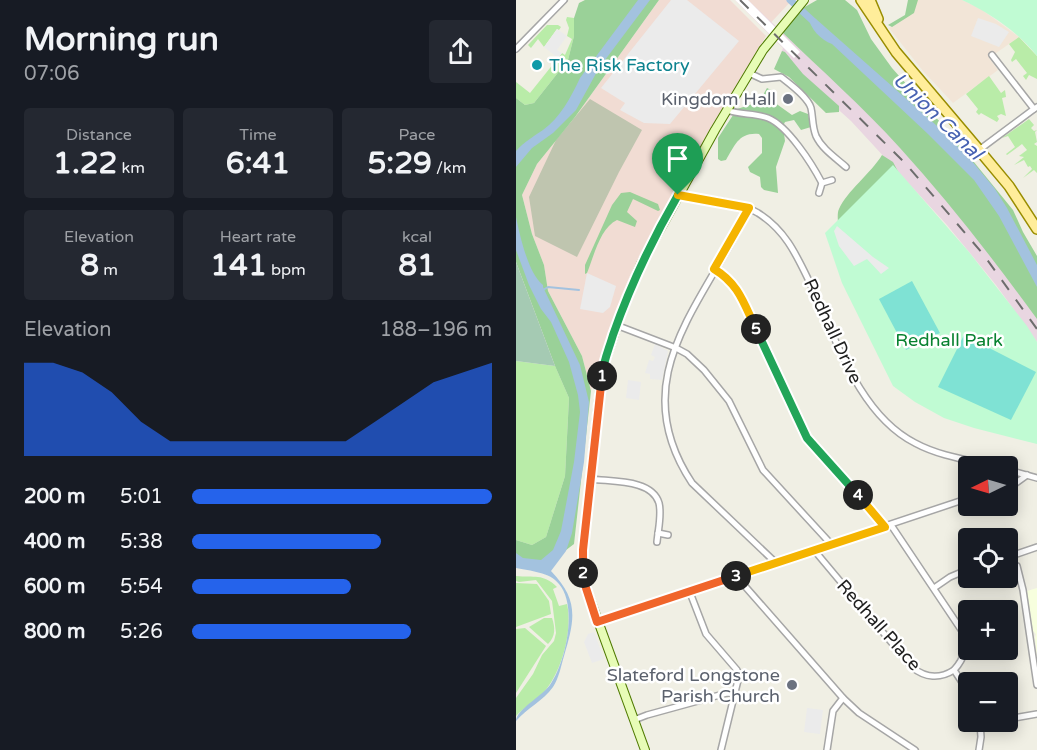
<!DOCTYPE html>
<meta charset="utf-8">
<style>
:root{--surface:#171b24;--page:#242831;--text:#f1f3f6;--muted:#9ea1a6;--accent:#2563eb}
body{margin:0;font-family:"Varela Round",sans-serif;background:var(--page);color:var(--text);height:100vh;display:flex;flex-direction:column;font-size:22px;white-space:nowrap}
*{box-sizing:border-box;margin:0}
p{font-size:20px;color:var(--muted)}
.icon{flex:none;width:33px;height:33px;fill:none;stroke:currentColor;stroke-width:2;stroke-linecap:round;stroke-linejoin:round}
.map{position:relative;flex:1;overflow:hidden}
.panel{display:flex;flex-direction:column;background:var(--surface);width:516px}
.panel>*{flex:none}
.needle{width:39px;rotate:265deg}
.fabs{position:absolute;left:442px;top:456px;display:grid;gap:12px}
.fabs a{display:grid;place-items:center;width:60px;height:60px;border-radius:6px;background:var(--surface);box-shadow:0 3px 15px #0003;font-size:30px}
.pin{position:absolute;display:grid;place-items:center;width:51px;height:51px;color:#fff;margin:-62px -26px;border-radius:50% 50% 50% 0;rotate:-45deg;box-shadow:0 0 6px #0007}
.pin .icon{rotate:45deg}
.km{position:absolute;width:30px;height:30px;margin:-15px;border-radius:50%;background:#222;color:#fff;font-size:16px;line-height:30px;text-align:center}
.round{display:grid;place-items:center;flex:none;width:63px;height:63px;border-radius:6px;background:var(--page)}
.summary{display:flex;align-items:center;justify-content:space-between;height:102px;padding:0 24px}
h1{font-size:33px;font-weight:700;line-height:45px}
.figures{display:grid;grid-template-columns:repeat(3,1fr);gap:9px;height:102px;padding:6px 24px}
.figures div{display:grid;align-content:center;border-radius:6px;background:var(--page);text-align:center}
.figures b{font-size:30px;font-weight:700}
.figures small{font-size:16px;font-weight:400}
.figures p{font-size:16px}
.chart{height:168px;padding:12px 24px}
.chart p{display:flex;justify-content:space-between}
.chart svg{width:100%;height:108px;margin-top:6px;fill:var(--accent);opacity:.7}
ul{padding:0 24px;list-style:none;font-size:20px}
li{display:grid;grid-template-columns:96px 72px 1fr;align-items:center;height:45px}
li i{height:15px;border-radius:8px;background:var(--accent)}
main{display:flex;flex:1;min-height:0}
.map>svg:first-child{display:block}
.commercial{fill:#f1dcd3}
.industrial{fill:#e9d6e1}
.education{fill:#f7ffde}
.military{fill:#f2e5d7}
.construction{fill:#bfc5af}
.grass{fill:#b9eca8}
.forest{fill:#9ad198}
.cemetery{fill:#a5cab3}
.park{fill:#c0fbd3}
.pitch{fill:#7fe2d4}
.parking{fill:#ebebeb}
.water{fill:#a3c2df}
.pier{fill:#fff}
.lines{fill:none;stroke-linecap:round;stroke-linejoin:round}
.stream{stroke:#a3c2df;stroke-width:2}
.canal{stroke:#a3c2df;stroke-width:7}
.street-casing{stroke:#a6a6a6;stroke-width:8}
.secondary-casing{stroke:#4f7a01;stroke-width:10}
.primary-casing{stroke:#998d00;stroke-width:12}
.street{stroke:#fff;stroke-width:5}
.secondary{stroke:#e7fcb6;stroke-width:8}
.primary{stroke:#ffed9a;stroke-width:9}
.rail{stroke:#6d6d6d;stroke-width:2;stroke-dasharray:12 12;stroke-linecap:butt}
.split-1-casing{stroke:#fff;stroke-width:12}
.split-2-casing{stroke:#fff;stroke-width:12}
.split-3-casing{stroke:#fff;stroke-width:12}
.split-4-casing{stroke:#fff;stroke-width:12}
.split-5-casing{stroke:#fff;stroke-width:12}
.split-6-casing{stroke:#fff;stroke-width:12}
.split-1{stroke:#22a559;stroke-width:8}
.split-2{stroke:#f0652b;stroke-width:8}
.split-3{stroke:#f0652b;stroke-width:8}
.split-4{stroke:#f5b400;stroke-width:8}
.split-5{stroke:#22a559;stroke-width:8}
.split-6{stroke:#f5b400;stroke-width:8}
.culture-dot{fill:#0f9aa8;stroke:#fff;stroke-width:2}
.worship-dot{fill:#6b7280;stroke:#fff;stroke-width:2}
.labels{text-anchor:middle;stroke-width:5;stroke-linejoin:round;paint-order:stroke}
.culture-label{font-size:18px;fill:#0d838f;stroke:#fff;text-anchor:start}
.worship-label{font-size:18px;fill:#5b616d;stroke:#fff;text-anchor:end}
.street-label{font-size:18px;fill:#1f1f1f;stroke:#fff}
.park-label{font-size:18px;fill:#088230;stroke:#fff}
.water-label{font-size:20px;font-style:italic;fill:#4762b2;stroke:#fff}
</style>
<main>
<section class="panel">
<div class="summary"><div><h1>Morning run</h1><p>07:06</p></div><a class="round"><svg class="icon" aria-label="share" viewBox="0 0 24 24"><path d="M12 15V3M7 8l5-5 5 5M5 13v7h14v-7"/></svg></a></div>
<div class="figures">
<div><p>Distance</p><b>1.22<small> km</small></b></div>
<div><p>Time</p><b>6:41</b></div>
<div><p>Pace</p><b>5:29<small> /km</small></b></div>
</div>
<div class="figures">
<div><p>Elevation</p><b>8<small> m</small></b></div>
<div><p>Heart rate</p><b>141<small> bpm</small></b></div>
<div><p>kcal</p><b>81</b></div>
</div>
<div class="chart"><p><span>Elevation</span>188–196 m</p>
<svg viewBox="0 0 160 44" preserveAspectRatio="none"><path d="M0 44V6L10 6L20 10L30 18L40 30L50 38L60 38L70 38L80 38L90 38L100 38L110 38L120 30L130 22L140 14L150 10L160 6V44z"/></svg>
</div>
<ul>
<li><b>200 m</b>5:01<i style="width:100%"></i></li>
<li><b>400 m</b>5:38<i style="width:63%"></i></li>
<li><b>600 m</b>5:54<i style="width:53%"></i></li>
<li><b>800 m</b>5:26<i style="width:73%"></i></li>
</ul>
</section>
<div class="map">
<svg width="521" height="750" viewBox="0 0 521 750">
<rect width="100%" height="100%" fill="#f0efe4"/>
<g class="commercial">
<polygon points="143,0 214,0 250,36 149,208 100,309 75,391 66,356 32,291 28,265 16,234 6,195 21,164 59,117"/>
<polygon points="219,0 276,0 249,29"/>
</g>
<polygon class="industrial" points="219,0 232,0 266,32 292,43 521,292 521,342 480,285 431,225 335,121 315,103 262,62 267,48"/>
<polygon class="education" points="521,588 521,655 519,638 520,634 517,631 511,591"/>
<polygon class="military" points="399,0 446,0 465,9 503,37 473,58 482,70 437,103 407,71 373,28 392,14"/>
<polygon class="construction" points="74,99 126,130 103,172 61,257 19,236 13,197 40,140"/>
<g class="grass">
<polygon points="51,17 58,18 58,36 52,60 18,103 9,105 0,98 0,82 14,93 46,53 49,55 56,39 51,36 53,28 50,20"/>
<polygon points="31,25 42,25 45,27 43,30 41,29 28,47 22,39 15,48 12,45"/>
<polygon points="503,37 521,56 521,79 513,75 510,80 507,76 511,73 500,59 496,62 495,60 499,52 493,44"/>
<polygon points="473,76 485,93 489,90 490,97 486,98 490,116 485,114 481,116 483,119 481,122 465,113 463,115 460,112 462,109 450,94"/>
<polygon points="513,119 518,125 515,128 518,131 521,130 519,132 521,142 518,144 521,146 521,173 518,170 507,178 516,169 514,166 512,167 508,160 498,165 508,157 503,156 511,150 506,144 491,155 490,154 499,147 492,136 486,138"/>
<polygon points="0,361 39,366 53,398 49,476 30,537 16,545 0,540"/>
<path d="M0,576C18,578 27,573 41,587L37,589L43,606L51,604C57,629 46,672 28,692C20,701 8,707 0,716V698L17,674L26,655L38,641L40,633L36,601L20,580L3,582L0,581Z"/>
<polygon points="0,583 21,584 33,601 35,614 0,627"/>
<path d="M28,618H36C39,627 40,636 32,644L13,627Z"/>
<polygon points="9,628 30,646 0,693 0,629"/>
</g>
<g class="forest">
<polygon points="69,0 143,0 59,117 21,164 6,195 16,234 28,265 32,291 66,356 75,391 58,544 29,566 0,561 0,540 16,545 30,537 49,476 53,398 39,366 0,262 0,98 9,105 18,103 52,60 58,36 58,18 63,3"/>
<path d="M301,0H329L341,10L355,39L376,68L440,140L497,210L507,232L521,256V319C478,260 433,202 384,148C347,107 305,70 266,32L287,8Z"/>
<polygon points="392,0 402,0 398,13 376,27 372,25 389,15"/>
<polygon points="266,51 269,52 287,74 323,106 323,112 310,113 273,77 258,69"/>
<path d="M251,88L255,90V100L276,115L284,111L292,114L295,127L285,130L278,120L269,122L267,126L269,141L260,167L262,193L248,190L245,187L244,177L234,172L232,167L246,153V138L243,134C223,132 219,145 210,160L205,161L202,159V138L221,109L243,102Z"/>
<path d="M366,155L377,162L385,177L322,224C322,219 321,213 323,209C330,192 355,173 366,155Z"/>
<path d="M114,192L142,204L144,210L142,211L117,199L111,212L121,221L119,227L101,220C84,228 78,256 71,273L69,274V265L96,205L105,193Z"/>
</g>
<polygon class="cemetery" points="0,262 39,366 0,361"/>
<g class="park">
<path d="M446,0H521V56C502,32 474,13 446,0Z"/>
<polygon points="377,165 453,252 511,326 521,342 521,444 458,428 428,418 399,402 377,386 326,283 309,233"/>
</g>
<g class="pitch">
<polygon points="396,281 424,333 390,350 363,299"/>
<polygon points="448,335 520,372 495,420 422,387"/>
</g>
<g class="parking">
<polygon points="155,0 171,0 223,41 154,124 128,123 104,110 109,103 85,88"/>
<polygon points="462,18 480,24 493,32 483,47 455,36"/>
<polygon points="41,29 51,36 41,50 46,53 42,58 28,47"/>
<polygon points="321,226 357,257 373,268 365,274 351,259 338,266 323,246 318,231"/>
<polygon points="71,273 100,286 94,307 87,313 64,309"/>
<polygon points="139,344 152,351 146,380 134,379 134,374 129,373 133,360 137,361 139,357 135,355"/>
<polygon points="112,380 125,382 123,400 110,398"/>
<polygon points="78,632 88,659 76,663 68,642 72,634"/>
<polygon points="291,708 307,710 304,734 288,732"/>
</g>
<g class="water">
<path d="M122,0H134L83,68L60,110L37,133L16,148L0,167V151C8,142 18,136 27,130C44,118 55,97 64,78Z"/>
<path d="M292,16L300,19L420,125L455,160L479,189L491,208L521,265V287L483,216L458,180L412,134L316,44C305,40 294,29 292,16Z"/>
<path d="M0,217C4,236 12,273 27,285V287L64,365L73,402L68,462L56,533L50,551L35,571C63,600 59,619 48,656C45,666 43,678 37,687C27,701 11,708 0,721C0,710 26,696 34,685C50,662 62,606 43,584C34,572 14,571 0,568V553L7,558L25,560L37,550L45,531L58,462L64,412L62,395L53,362L35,322L25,309L13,285L0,250Z"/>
</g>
<polygon class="pier" points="219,0 232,0 284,52 278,58"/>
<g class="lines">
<polyline class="stream" points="27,290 32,287 63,290"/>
<polyline class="canal" points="274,0 297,21"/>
<g class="street-casing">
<g id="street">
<polyline points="0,49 48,0"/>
<polyline points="476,55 518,109 521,107"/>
<path d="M233,73L246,79L265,77C274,84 292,97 295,108C297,117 296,126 300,136C306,149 320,158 330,167"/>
<path d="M211,110C224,115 239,113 252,118C272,126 296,164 306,183"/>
<polyline points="463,150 518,109"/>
<polyline points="303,193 306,183 316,180"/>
<path d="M162,195C187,200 220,200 242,213C269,230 280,254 293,281C319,336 342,414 399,443C423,456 452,460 478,466"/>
<path d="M233,208C191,301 105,376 176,483L259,562"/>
<polyline points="198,269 210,276 222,290 287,431 368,527"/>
<polyline points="100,325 160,348 171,354 188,370 213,401 247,470 315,544"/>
<polyline points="492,470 521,478"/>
<path d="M75,479C96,482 136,479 143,503C146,515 142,530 141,542"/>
<polyline points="492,485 500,483 511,475"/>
<path d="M375,525L446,631C452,645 449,658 438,670L453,693"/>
<polyline points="142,533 152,535"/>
<path d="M298,550L396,667C409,678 424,679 438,670"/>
<polyline points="492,557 521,547"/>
<polyline points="501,566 507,590 521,685"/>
<polyline points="220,576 327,698 343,713 399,750"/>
<polyline points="418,588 434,577 453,569"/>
<polyline points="173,590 190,634 221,670 223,676 205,750"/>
<polyline points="81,622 453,498"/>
<polyline points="492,719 521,714"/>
<polyline points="118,720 131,715 211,693 220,694"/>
<polyline points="311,750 317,711 327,698"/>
<polyline points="463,750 465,737 464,722"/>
</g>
</g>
<g class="secondary-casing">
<polyline id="secondary" points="129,750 70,588 67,550 86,370 109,302 125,264 199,130 247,50 288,0"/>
</g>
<g class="primary-casing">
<g id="primary">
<polyline points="345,0 380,52 463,150 493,186 521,229"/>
<polyline points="354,0 362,19"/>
</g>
</g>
<use href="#street" class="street"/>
<use href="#secondary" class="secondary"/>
<use href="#primary" class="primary"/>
<polyline class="rail" points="224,0 390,164 467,254 521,329"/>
</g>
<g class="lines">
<g class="split-1-casing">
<path id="split-1" d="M86,376C87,362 93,349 97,335C114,286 136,240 162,195"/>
</g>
<g class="split-2-casing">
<polyline id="split-2" points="67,573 67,550 86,376"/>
</g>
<g class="split-3-casing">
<polyline id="split-3" points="67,573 70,588 81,622 220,576"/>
</g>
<g class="split-4-casing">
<polyline id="split-4" points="220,576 369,527 342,495"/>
</g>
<g class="split-5-casing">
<polyline id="split-5" points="240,329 291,438 342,495"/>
</g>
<g class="split-6-casing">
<path id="split-6" d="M162,195L233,208L198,269C223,284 228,304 240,329"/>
</g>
<use href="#split-1" class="split-1"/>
<use href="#split-2" class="split-2"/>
<use href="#split-3" class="split-3"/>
<use href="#split-4" class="split-4"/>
<use href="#split-5" class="split-5"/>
<use href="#split-6" class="split-6"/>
</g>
<circle class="culture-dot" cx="21" cy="65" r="6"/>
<g class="worship-dot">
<circle cx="272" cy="99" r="6"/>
<circle cx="276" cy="685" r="6"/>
</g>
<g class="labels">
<g class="culture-label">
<text x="33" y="71">The Risk Factory</text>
</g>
<g class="worship-label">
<text x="260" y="105">Kingdom Hall</text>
<text x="264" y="681">Slateford Longstone<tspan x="264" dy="21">Parish Church</tspan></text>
</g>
<g class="street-label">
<text transform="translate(317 331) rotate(65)" y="6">Redhall Drive</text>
<text transform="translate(363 625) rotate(48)" y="6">Redhall Place</text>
</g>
<g class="park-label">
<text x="433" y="346">Redhall Park</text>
</g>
<g class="water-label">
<text transform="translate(422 116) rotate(44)" y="7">Union Canal</text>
</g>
</g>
</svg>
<div class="fabs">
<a><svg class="needle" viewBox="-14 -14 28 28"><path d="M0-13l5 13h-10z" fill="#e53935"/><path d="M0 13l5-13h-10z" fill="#9ea1a6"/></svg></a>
<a><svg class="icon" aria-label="locate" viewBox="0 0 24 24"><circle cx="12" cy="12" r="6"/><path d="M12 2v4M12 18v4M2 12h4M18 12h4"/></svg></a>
<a>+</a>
<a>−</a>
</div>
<div class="pin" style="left:162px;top:195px;background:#1e9e55"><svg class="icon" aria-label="arrive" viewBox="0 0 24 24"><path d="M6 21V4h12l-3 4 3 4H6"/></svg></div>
<b class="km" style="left:86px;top:376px">1</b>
<b class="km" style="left:67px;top:573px">2</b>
<b class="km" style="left:220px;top:576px">3</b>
<b class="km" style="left:342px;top:495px">4</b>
<b class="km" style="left:240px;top:329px">5</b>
</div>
</main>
